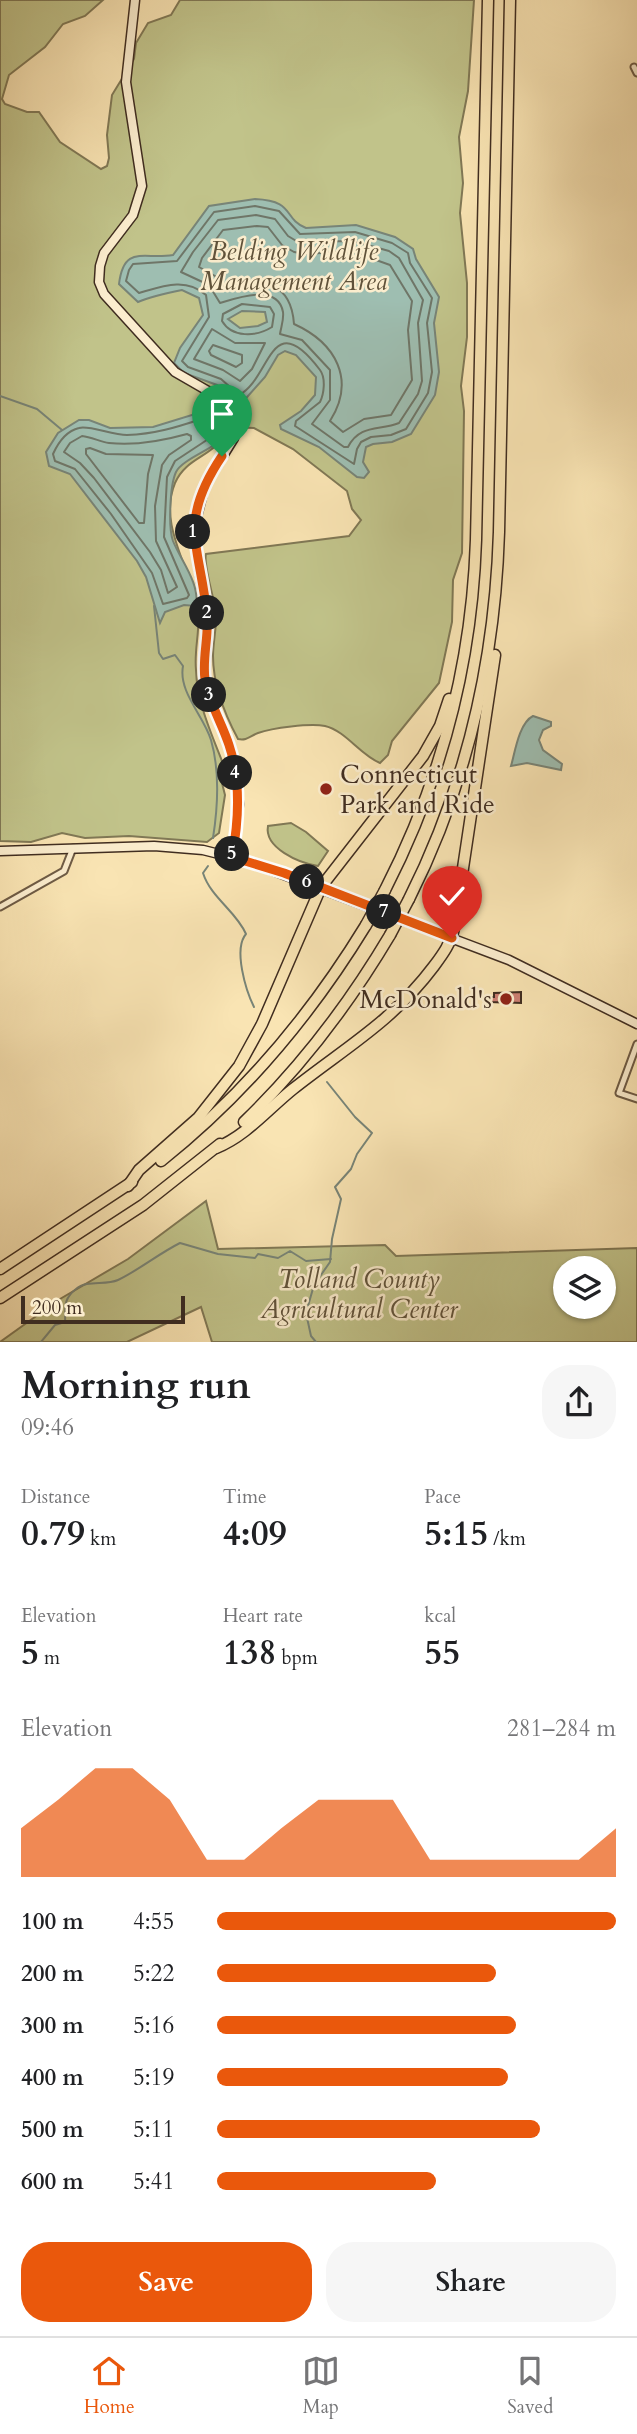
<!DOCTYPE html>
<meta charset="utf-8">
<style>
:root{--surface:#fff;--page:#f6f6f6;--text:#202124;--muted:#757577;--line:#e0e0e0;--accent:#ea580c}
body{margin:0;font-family:Cardo,serif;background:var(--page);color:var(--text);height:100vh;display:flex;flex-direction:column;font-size:26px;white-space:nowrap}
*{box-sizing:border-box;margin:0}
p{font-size:23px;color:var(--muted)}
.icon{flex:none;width:38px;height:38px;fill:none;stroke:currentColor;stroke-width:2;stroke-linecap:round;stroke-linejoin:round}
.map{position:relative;height:1342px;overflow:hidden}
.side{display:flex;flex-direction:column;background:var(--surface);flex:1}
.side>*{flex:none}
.fabs{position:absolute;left:553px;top:1256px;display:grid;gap:14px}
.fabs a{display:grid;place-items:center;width:63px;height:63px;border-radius:50%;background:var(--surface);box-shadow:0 2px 5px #0004;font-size:35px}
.scale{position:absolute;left:21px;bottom:18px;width:164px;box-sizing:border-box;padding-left:7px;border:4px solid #402d20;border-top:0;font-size:19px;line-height:24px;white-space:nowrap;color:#402d20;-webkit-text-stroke:5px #fbedce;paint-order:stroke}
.pin{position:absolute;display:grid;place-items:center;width:60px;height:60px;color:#fff;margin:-72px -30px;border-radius:50% 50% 50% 0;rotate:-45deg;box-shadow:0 0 7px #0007}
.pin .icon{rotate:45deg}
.km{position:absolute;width:35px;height:35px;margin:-18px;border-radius:50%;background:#222;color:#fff;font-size:19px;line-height:35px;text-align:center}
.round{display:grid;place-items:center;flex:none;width:74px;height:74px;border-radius:28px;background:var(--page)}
.overview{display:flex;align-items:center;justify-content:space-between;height:119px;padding:0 21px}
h1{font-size:38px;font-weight:700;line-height:52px}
.stats{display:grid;grid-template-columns:repeat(3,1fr);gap:10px;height:119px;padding:7px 21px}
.stats div{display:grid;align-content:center}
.stats b{font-size:35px;font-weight:700}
.stats small{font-size:19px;font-weight:400}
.stats p{font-size:19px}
.chart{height:196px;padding:14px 21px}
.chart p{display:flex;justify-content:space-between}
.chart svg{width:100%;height:126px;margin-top:7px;fill:var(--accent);opacity:.7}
.primary-button{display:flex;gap:14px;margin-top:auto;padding:14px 21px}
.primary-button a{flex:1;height:80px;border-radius:28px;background:var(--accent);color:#fff;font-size:28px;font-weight:700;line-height:80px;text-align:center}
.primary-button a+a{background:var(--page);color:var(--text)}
ul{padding:0 21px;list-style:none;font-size:23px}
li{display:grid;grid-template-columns:112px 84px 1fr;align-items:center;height:52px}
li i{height:18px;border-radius:9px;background:var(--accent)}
.tab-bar{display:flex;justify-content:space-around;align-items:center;height:98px;border-top:2px solid var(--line);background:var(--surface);font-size:19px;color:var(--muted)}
.tab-bar a{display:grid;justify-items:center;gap:4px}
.tab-bar .active{color:var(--accent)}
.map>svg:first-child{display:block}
.green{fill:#c1c38a;stroke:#807855;stroke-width:2;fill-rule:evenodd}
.water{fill:#9ebeb1;stroke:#788477;stroke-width:2;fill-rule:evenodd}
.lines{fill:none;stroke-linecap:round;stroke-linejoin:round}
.shore{stroke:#6f7668;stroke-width:2}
.stream{stroke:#788477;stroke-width:2}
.building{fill:#cd7f73;stroke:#402d20;stroke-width:2}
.street-casing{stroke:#6e5b45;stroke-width:9}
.secondary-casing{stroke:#402d20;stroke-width:11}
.highway-casing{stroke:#402d20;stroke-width:13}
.street{stroke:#fbedce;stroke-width:5}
.secondary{stroke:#fbedce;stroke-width:8}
.highway{stroke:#f9e4b3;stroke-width:10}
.highway-bridge-casing{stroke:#402d20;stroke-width:13;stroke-linecap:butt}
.highway-bridge{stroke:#f9e4b3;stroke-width:10}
.route-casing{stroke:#fff;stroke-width:14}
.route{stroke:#ea580c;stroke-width:9}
.poi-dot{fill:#8f2418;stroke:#fbedce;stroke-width:2.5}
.labels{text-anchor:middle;stroke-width:5;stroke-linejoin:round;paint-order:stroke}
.park-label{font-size:26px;font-style:italic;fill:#60523a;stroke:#fbedce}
.poi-label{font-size:26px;fill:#402d20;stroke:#fbedce;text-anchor:start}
</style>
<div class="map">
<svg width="637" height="1342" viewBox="0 0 637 1342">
<rect width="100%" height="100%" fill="#f9e4b3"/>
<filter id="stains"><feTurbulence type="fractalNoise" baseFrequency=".00286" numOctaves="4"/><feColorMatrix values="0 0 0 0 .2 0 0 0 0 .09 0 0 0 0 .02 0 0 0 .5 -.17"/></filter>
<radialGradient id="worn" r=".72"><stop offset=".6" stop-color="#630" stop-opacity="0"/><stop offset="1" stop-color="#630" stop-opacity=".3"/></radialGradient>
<g class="green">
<path d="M0,0H103L85,16L63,24L45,47L9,75L2,99L5,104L27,112H39L60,142L101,169L107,166L109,158L107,135L112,95L134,59L136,43L148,23L171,15L180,0H474L468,91L459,137L463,183L460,213L467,283V337L461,386L464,411L462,553L453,580L452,622L439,683L392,741L388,755L380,763C360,755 346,731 325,726C310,723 272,728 258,733C250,736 247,741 238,739C224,713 213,685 213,656C213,642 217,626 216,612C214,598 203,564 206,554L349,536L361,520L352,509L347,491L293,449L254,428L229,427C216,458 187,455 175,483C157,526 193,571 198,612C200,633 194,649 196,670C197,707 216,743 228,777L222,783L225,795L219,833L207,842L129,836L85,838L62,833L31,842L0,841Z"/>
<path d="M291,823L306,832L328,851L318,866C299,863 264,848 268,826Z"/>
<path d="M206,1201L218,1249L385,1245L396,1256L637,1248V1342H212L201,1307L127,1342H0L60,1299L128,1259ZM565,1269H604V1307H565Z"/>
</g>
<g class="water">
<path d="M255,199C296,201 282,218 306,228L356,225L395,237L413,249L416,259L439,297L434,323L439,372L435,395L411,434L392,442L373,444L366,447L363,462L369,472L364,478L357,477L319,447L281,429L280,425L301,411L315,395L316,377L296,355L285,351L278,355L265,377L240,405L217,385L184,373L174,363L180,348L203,315L199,298L182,290C167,293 152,296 138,302L119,284C124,244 144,260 173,255L209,206ZM242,311L265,312L267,322L258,326L240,328L228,319Z"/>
<path d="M221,406C227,409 228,412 230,418C240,443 185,454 176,472C170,485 168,527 173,541C181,561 200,583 196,606L184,605L165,612L160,623L146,577L137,561L70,474L49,466L46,452L58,433L79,420H89L110,428L153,427Z"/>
<path d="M533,716L551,722V726L543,730L539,740L543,750L562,764L561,770L527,763L511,766C515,752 519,723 533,716Z"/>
</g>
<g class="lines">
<g class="shore">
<path d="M255,206L279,211L300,234L355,232L392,243L408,253L410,263L432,298L427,323L432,372L428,393L406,429L391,435L371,437L361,442L357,449L354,464L295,426L296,421L320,402C324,394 326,378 320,370C270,304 271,379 239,395L221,379L188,367L182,361L209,317L206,295C186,277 163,286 139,293L126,281L129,270L133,264L177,261L214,212Z"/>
<path d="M256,215L275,219L288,236L298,242L353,241L389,251L399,258L423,300L418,323L422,381L418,394L399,423C379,431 360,424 348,447H344L312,424L330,400V370L302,340L280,334C281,327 284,320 283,312C278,283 237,298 220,303L209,285L181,272L193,252L218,220Z"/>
<path d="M257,226L268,227L282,245L294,252L306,254L351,251L390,265L412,301L408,330L412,380L391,415L364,419L343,432L330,421C356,380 336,343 294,324C291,282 263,277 226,288L215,276L199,267L202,258L223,230Z"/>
<path d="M242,304L270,307L274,314L272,327C256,337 232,338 222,321L223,314Z"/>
<polygon points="212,329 235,343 265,343 252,369 240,381 223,370 194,359"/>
<polygon points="213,345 242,355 242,363 236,367 211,355 209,351"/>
<path d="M217,414L224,422L222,430L175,461L167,477L164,537L189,595L187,598L163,604L152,573L111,514L75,469L55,461L53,454C58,443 66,431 79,428C89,425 112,435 127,435C161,434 185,424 217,414Z"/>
<path d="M187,434L191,436V440L169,455L162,465L155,506L156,541L177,587L168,593L161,570L150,552L94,478L80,463L64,452L70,443L82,436C92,437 100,442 109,443C136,446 162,441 187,434Z"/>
<polygon points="90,448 106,454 153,455 148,474 144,523 139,523 86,454 86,449"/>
</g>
<g class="stream">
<polyline points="0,396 37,409 62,430"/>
<path d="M154,606L159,653L163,659L175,655L183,666C178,692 204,716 211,740C220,771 218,806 213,838"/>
<path d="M208,866L203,873C211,898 236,911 246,934C233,949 246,991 254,1007"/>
<path d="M41,1342L55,1325L65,1322C66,1308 62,1300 76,1289C87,1279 105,1286 118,1280C139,1270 158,1254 180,1243L218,1254L255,1258L258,1254L278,1258L290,1251L306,1261L331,1259"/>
<polyline points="316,1342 311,1336 306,1313 314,1285 330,1262 332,1239 341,1199 335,1187 351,1169 357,1154 372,1133 355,1117 327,1082"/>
</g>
</g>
<polygon class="building" points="521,992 521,1003 490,1002 490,997 494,997 494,993"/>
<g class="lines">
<g class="street-casing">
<g id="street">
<polyline points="634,67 637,73"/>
<polyline points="0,907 64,871 73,848"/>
<polyline points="637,1044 619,1093 637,1099"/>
</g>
</g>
<g class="secondary-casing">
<g id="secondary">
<polyline points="135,0 126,82 142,186 133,215 104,253 100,266 99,282 104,294 175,372 227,402 236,414 238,424 234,438 205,485 193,532 207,618 205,679 232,755 236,780 239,804 232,857"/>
<polyline points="0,851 154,846 203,850 247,861 509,960 637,1024"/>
</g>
</g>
<g class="highway-casing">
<g id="highway">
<path d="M385,890C441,781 472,662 476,540L488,0"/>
<path d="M409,899C467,784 495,661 499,532L510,0"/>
<path d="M244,1122C302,1066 349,1004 390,935"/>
<path d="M216,1148C246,1136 268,1109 293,1089C346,1047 392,1022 434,966C443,954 451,943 454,928L495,655"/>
<path d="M161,1161C244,1095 311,1015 366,925"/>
<polyline points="128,1186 139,1170 198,1118 239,1066 262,1024 321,887 423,756 440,726 449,699"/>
<polyline points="0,1269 132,1182"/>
<polyline points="0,1298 143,1205 220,1144"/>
</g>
</g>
<use href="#street" class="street"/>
<use href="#secondary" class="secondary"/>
<use href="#highway" class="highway"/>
<g class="highway-bridge-casing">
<g id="highway-bridge">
<polyline points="366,925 385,890"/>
<polyline points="390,935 409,899"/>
</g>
</g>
<use href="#highway-bridge" class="highway-bridge"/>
</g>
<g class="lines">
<g class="route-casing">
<path id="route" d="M222,456C177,523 200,545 207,615C209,637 202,658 205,679C209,703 222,723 229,745C241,781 239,820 232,857L284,873L452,938"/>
</g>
<use href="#route" class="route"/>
</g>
<g class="poi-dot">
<circle cx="326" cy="789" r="7"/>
<circle cx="506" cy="999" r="7"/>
</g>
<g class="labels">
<g class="park-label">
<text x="294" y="260">Belding Wildlife<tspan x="294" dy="30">Management Area</tspan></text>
<text x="359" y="1288">Tolland County<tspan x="359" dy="30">Agricultural Center</tspan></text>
</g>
<g class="poi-label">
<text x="340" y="783">Connecticut<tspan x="340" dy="30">Park and Ride</tspan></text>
<text x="492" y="1008" text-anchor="end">McDonald's</text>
</g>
</g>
<rect width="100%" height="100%" filter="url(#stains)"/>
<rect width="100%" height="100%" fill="url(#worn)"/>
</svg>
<div class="fabs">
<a><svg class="icon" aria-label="layers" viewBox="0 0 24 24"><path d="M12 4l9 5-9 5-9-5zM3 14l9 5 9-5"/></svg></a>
</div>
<div class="scale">200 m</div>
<div class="pin" style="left:222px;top:456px;background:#1e9e55"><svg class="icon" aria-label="arrive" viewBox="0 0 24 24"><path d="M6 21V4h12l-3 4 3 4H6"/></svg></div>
<div class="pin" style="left:452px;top:938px;background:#d93025"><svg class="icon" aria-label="check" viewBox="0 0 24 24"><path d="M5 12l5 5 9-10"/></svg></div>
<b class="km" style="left:193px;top:532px">1</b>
<b class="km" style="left:207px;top:613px">2</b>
<b class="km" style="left:209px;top:695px">3</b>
<b class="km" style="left:235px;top:773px">4</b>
<b class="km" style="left:232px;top:854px">5</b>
<b class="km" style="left:307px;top:882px">6</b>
<b class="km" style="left:384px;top:912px">7</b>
</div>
<section class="side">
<div class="overview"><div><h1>Morning run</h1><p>09:46</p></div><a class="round"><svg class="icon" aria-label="share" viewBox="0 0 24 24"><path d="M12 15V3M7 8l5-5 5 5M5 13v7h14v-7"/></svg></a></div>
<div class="stats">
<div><p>Distance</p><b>0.79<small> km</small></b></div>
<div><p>Time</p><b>4:09</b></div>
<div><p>Pace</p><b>5:15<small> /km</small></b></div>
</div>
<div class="stats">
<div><p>Elevation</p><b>5<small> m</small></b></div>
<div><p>Heart rate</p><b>138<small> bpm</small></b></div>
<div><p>kcal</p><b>55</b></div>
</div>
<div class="chart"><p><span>Elevation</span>281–284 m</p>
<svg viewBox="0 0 160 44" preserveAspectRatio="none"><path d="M0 44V27L10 17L20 6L30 6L40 17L50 38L60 38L70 27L80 17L90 17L100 17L110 38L120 38L130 38L140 38L150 38L160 27V44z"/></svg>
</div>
<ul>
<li><b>100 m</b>4:55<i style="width:100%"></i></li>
<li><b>200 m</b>5:22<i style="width:70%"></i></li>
<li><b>300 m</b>5:16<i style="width:75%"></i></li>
<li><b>400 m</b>5:19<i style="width:73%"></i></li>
<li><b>500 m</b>5:11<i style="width:81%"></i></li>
<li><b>600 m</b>5:41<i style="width:55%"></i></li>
</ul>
<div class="primary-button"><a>Save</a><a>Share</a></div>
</section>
<nav class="tab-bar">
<a class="active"><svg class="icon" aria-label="home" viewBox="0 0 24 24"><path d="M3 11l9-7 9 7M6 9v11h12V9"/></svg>Home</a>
<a><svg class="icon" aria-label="map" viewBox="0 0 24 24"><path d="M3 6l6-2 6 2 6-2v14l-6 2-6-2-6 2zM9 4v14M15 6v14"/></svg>Map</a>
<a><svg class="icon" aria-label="saved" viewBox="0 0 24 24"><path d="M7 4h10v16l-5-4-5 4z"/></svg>Saved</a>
</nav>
